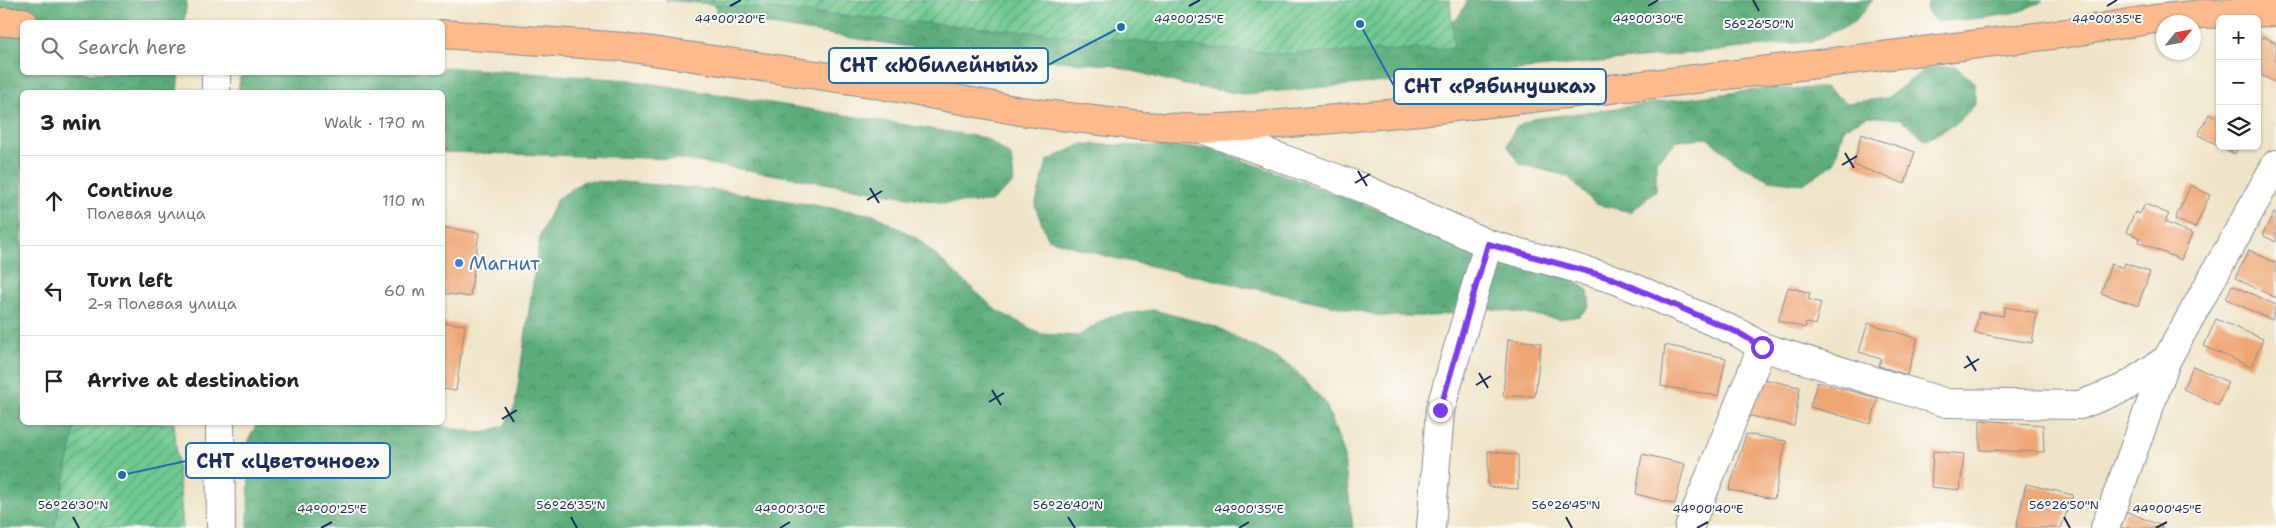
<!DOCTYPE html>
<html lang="en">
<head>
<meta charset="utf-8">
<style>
	:root { --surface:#fff; --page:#f6f6f6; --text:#222; --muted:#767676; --line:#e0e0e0 }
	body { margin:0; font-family:"Shantell Sans",sans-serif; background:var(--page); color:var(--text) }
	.controls { position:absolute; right:15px; top:15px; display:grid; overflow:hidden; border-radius:8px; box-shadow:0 1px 4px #0004 }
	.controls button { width:45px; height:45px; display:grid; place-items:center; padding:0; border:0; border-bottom:1px solid var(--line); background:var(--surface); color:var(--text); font:25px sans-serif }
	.compass { position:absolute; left:2156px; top:15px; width:45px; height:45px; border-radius:50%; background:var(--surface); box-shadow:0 1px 4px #0004; rotate:59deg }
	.stop { position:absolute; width:15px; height:15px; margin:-11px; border:4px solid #7c3aed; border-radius:50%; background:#fff }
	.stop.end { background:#7c3aed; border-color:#fff; box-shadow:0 1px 5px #0008 }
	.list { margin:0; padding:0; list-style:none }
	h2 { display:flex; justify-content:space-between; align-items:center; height:65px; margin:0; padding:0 20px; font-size:21px }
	h2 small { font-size:16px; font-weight:400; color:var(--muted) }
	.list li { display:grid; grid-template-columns:32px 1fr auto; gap:15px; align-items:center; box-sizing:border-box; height:90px; padding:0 20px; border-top:1px solid var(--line) }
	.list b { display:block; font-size:19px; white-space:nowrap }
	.list p { margin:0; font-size:16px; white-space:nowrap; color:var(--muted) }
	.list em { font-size:16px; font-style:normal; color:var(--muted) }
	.icon { flex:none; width:28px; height:28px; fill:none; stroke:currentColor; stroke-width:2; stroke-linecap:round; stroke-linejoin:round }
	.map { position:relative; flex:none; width:2276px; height:528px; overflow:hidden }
	.search { position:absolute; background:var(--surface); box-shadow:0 1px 4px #0004; left:20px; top:20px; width:425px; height:55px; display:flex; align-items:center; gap:12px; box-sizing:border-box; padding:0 18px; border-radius:8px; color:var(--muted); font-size:19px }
	.panel { position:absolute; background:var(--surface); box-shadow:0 1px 4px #0004; left:20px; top:90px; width:425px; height:335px; border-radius:8px }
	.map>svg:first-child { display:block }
</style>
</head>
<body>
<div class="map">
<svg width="2276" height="528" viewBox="0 0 2276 528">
	<defs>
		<pattern id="forest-crowns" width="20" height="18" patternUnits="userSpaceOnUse" patternTransform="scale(1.25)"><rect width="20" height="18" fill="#5bad7a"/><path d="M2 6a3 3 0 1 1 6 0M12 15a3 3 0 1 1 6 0" fill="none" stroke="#4a8d67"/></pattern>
		<pattern id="garden-furrows" width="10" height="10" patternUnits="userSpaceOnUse" patternTransform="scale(1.25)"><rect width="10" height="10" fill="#6fc990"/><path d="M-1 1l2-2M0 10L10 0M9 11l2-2" fill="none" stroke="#5aa479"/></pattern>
	</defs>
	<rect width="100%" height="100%" fill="#fdfcf7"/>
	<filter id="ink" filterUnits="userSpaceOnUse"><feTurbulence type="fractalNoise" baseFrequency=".02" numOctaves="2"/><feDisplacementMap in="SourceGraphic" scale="10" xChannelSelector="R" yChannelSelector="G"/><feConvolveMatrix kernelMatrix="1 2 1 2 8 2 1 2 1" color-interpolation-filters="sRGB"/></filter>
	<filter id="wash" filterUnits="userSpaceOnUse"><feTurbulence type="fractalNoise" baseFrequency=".0096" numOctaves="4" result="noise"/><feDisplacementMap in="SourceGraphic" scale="20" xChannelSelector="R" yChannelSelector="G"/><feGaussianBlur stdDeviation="1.12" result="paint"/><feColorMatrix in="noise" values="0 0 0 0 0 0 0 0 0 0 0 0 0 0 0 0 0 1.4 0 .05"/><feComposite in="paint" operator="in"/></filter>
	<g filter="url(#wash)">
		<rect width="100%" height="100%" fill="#efe4c7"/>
		<g fill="url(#forest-crowns)" stroke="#3b6e6c">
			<polygon points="0,0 187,0 184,22 22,22 22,72 179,73 177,92 22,92 22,422 76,423 55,528 0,528"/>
			<polygon points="713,0 1442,31 1459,16 1468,0 1873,0 1854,22 1814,41 1456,76 1244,94 1185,85 1111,65 942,52 738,20 717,13"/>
			<path d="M1929,0H2043C2023,18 1963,19 1936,22L1926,9Z"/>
			<polygon points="1955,66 1975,83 1975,105 1957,123 1926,140 1900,119 1868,116 1844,128 1834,163 1803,184 1769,180 1739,164 1707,138 1678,140 1656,161 1656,190 1631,212 1595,204 1567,176 1520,164 1507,145 1515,128 1533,119 1761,89 1826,88 1847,103 1887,98 1927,68"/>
			<polygon points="443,67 629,80 986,138 1011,156 1014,182 991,202 944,203 680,159 443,152 442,92 238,92 240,77 247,73 442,72"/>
			<polygon points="1082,144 1209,148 1477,246 1576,280 1588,291 1590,306 1579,316 1559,319 1486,308 1434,316 1382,316 1109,257 1048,239 1035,206 1047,161"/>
			<polygon points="584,181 623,182 726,191 875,215 918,239 996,310 1041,334 1078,336 1110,316 1153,310 1215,326 1290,365 1325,402 1343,450 1353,528 248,528 249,439 257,423 417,423 483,433 505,425 515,406 540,235 557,199"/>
		</g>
		<g fill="url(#garden-furrows)" stroke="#457c77">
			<polygon points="665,0 1450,0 1454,48 1281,54"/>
			<polygon points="76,423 174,423 183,528 55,528"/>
		</g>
		<g id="blocks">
			<g fill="#efa673">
				<polygon points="2263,36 2276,43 2276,83 2257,73 2257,47"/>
				<polygon points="2209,114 2220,120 2220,146 2239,146 2235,154 2198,135"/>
				<polygon points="1861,134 1915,152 1905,184 1854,165"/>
				<polygon points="2191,185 2210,195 2195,228 2175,219"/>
				<polygon points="2145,204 2169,214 2165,222 2192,234 2181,260 2139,242 2140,238 2126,232 2135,212 2140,214"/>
				<polygon points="2274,213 2276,214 2276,242 2262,235"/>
				<polygon points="442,227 479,233 470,297 442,293"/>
				<polygon points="2249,250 2276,263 2276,298 2235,278"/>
				<polygon points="2125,263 2150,272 2138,306 2101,293 2111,264 2123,268"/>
				<polygon points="2232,285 2276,305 2272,320 2226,299"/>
				<polygon points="1788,287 1810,293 1808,299 1821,303 1815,325 1806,323 1805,328 1778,321"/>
				<polygon points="2005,307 2037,313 2032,343 1975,333 1979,312 2003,316"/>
				<polygon points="2216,319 2263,339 2251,367 2204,346"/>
				<polygon points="442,322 465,325 456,391 442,389"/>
				<polygon points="1868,323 1918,339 1907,375 1879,366 1881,359 1859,352"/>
				<polygon points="1508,339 1541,343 1535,396 1503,396"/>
				<polygon points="1665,345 1726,358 1718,396 1661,386"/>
				<polygon points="2193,366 2228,382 2218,405 2183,389"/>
				<polygon points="1758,378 1800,387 1794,426 1747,415"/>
				<polygon points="1817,382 1878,398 1871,424 1810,407"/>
				<polygon points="1980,420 2043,425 2044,452 1980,450"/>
				<polygon points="1746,434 1786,441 1774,499 1729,490"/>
				<polygon points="1488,451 1518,455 1518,489 1488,487"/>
				<polygon points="1933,451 1964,454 1960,490 1931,487"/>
				<polygon points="1642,454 1685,464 1675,504 1636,494"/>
				<polygon points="2026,484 2073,495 2061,528 2016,528"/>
				<polygon points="2125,511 2162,526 2162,528 2120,528"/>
			</g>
		</g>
	</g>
	<g filter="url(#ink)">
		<use href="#blocks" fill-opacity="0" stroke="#858a92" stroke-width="1"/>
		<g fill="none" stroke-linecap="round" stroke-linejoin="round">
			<defs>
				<g id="minor">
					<polyline points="216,72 216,92"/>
					<polyline points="1202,129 1360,187 1488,244 1614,279 1739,333 1762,347 1689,528"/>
					<polyline points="1762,347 1947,403 2080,405 2124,388 2167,359"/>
					<polyline points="220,422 221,528"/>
					<polyline points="1431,528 1440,410 1488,244"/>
					<polyline points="2105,528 2167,359 2276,164"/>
				</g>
				<g id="major">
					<polyline points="0,22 23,22"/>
					<polyline points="442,34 625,47 871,83 1020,111 1142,126 1202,129 1258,126 1420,111 1679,81 2068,33 2155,19 2203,14 2276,12"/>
				</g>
			</defs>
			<use href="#minor" stroke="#858a92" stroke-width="30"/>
			<use href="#major" stroke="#858a92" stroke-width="30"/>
			<use href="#minor" stroke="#fff" stroke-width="28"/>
			<use href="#major" stroke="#fcba8d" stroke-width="28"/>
		</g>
	</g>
	<g fill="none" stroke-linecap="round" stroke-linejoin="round" filter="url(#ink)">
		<polyline stroke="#7c3aed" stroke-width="6" points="1440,410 1488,244 1614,279 1739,333 1762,347"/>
	</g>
	<path fill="none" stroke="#1b2f5e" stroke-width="2" d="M1753,0L1759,11M730,6L741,0M1189,6L1200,0M1648,6L1658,0M2107,6L2117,0M1845,153L1854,168M1842,165L1857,156M1358,171L1367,186M1355,183L1370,174M870,188L879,203M867,200L882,191M1967,356L1976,371M1964,368L1979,359M1479,373L1488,388M1476,385L1491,376M992,390L1001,405M989,402L1004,393M505,407L514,422M502,419L517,410M73,517L79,528M571,517L577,528M1068,517L1075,528M1566,517L1572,528M2064,517L2070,528M321,528L332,522M780,528L790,522M1239,528L1249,522M1697,528L1708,522M2156,528L2167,522"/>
	<circle fill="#3f7fe0" stroke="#fdfcf7" stroke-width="2" cx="459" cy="263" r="5"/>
	<g text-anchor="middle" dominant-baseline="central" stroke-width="4" stroke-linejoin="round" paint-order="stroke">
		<g font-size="19" fill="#366cbe" stroke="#fdfcf7" text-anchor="start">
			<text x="469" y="263">Магнит</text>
		</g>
	</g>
	<g font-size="12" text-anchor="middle" fill="#1b2f5e" stroke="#fdfcf7" stroke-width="4" stroke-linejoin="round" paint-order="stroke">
		<text x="1648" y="23">44°00'30"E</text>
		<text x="730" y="23">44°00'20"E</text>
		<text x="1189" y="23">44°00'25"E</text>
		<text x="2107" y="23">44°00'35"E</text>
		<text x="1759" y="28">56°26'50"N</text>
		<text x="73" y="509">56°26'30"N</text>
		<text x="571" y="509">56°26'35"N</text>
		<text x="1068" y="509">56°26'40"N</text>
		<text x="1566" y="509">56°26'45"N</text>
		<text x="2064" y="509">56°26'50"N</text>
		<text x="332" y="513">44°00'25"E</text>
		<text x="790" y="513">44°00'30"E</text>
		<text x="1249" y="513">44°00'35"E</text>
		<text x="1708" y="513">44°00'40"E</text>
		<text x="2167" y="513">44°00'45"E</text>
	</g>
	<path fill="none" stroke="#1f6fb2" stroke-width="2" d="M1121 27L1048 65M1360 24L1394 86M122 475L186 461"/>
	<g fill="#1f6fb2" stroke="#fdfcf7" stroke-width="2">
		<circle cx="1121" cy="27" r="5"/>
		<circle cx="1360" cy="24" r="5"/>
		<circle cx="122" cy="475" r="5"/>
	</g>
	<g fill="#fdfcf7" stroke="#1f6fb2" stroke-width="2">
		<rect x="829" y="48" width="219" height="35" rx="5"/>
		<rect x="1394" y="69" width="212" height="35" rx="5"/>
		<rect x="186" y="443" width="204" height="35" rx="5"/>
	</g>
	<g font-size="20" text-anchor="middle" font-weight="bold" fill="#1b2f5e">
		<text x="939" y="72">СНТ «Юбилейный»</text>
		<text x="1500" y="93">СНТ «Рябинушка»</text>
		<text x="288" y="468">СНТ «Цветочное»</text>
	</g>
</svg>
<div class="controls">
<button>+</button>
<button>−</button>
<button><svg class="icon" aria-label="layers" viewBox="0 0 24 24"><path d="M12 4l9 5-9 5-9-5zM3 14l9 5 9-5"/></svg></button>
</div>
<svg class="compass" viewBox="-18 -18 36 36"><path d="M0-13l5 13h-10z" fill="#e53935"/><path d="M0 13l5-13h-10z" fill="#767676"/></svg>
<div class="stop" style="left:1762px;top:347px"></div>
<div class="stop end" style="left:1440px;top:410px"></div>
<div class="search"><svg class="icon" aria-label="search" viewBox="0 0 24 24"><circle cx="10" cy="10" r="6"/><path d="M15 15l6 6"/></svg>Search here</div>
<section class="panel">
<h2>3 min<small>Walk · 170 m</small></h2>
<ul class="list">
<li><svg class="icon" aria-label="ahead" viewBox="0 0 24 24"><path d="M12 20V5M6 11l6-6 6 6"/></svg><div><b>Continue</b><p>Полевая улица</p></div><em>110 m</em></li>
<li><svg class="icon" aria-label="left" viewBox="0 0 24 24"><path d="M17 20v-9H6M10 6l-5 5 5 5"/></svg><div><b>Turn left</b><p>2-я Полевая улица</p></div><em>60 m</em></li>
<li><svg class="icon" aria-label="arrive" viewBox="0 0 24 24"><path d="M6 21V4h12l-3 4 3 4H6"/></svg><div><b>Arrive at destination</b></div></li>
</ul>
</section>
</div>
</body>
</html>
